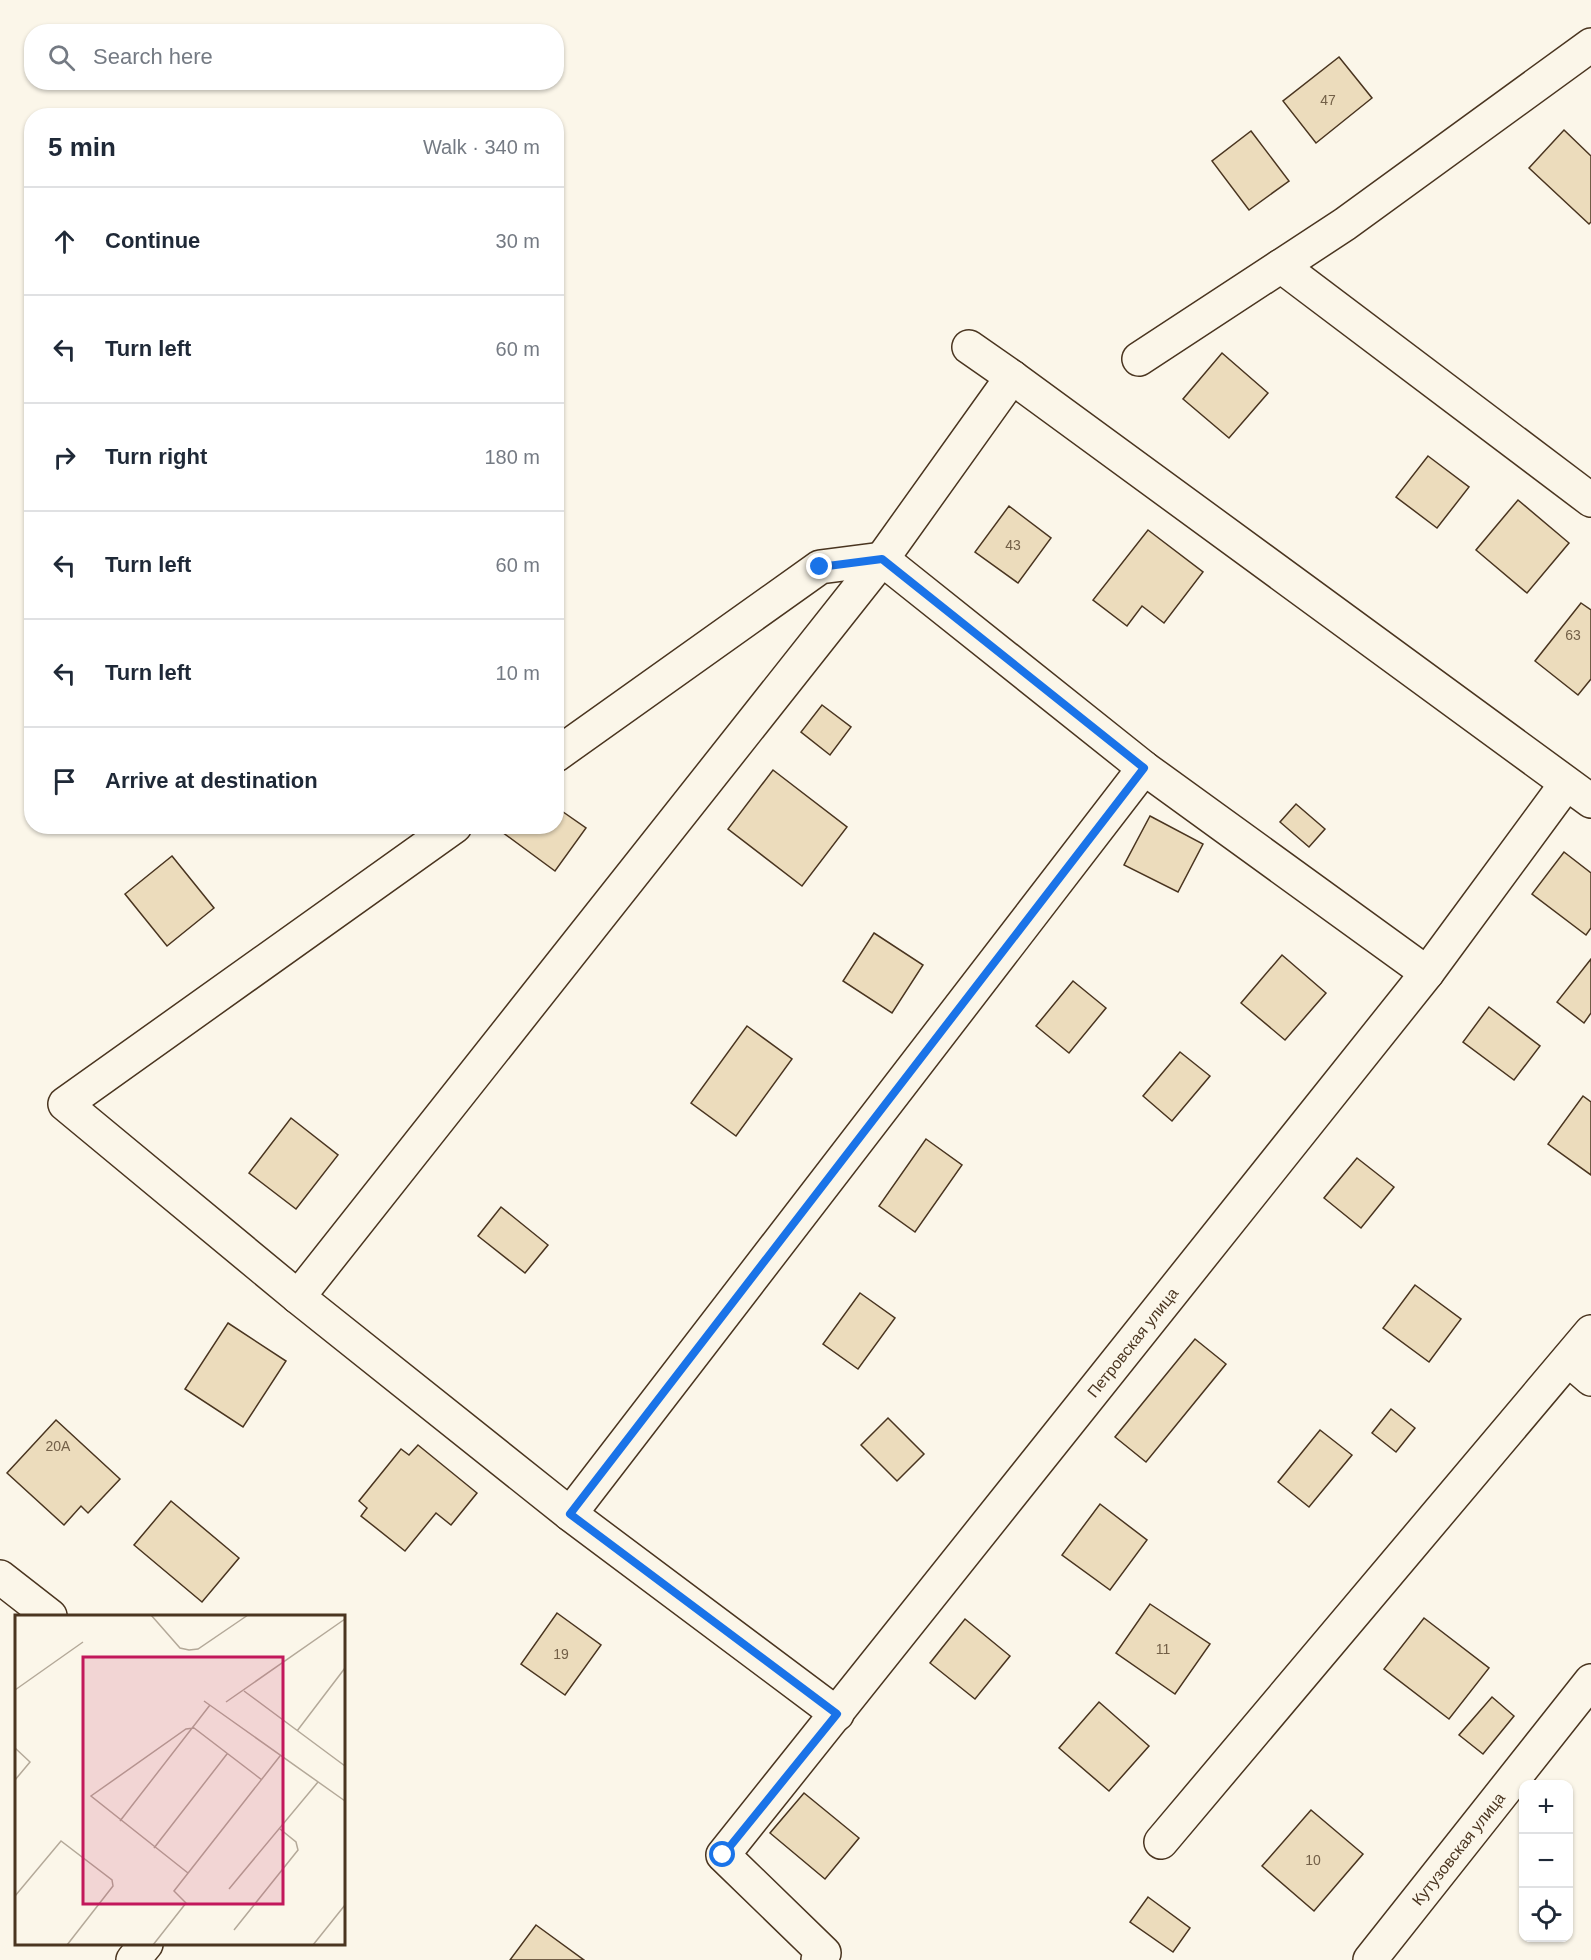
<!DOCTYPE html>
<html lang="en">
<head>
<meta charset="utf-8">
<style>
	:root { --surface:#fff; --page:#f2f2f3; --text:#1f2937; --muted:#747a83; --line:#e0e1e3 }
	body { margin:0; font-family:Helvetica,sans-serif; background:var(--page); color:var(--text) }
	.controls { position:absolute; right:18px; bottom:18px; display:grid; overflow:hidden; border-radius:12px; box-shadow:0 2px 4px #0004 }
	.controls button { width:54px; height:54px; display:grid; place-items:center; padding:0; border:0; border-bottom:2px solid var(--line); background:var(--surface); color:var(--text); font:30px sans-serif }
	.stop { position:absolute; width:18px; height:18px; margin:-14px; border:4px solid #1a73e8; border-radius:50%; background:#fff }
	.stop.end { background:#1a73e8; border-color:#fff; box-shadow:0 2px 6px #0008 }
	.list { margin:0; padding:0; list-style:none }
	h2 { display:flex; justify-content:space-between; align-items:center; height:78px; margin:0; padding:0 24px; font-size:26px }
	h2 small { font-size:20px; font-weight:400; color:var(--muted) }
	.list li { display:grid; grid-template-columns:39px 1fr auto; gap:18px; align-items:center; box-sizing:border-box; height:108px; padding:0 24px; border-top:2px solid var(--line) }
	.list b { display:block; font-size:22px; white-space:nowrap }
	.list em { font-size:20px; font-style:normal; color:var(--muted) }
	.icon { flex:none; width:33px; height:33px; fill:none; stroke:currentColor; stroke-width:2; stroke-linecap:round; stroke-linejoin:round }
	.map { position:relative; flex:none; width:1591px; height:1960px; overflow:hidden }
	.search { position:absolute; background:var(--surface); box-shadow:0 2px 4px #0004; left:24px; top:24px; width:540px; height:66px; display:flex; align-items:center; gap:15px; box-sizing:border-box; padding:0 21px; border-radius:24px; color:var(--muted); font-size:22px }
	.panel { position:absolute; background:var(--surface); box-shadow:0 2px 4px #0004; left:24px; top:108px; width:540px; height:726px; border-radius:24px }
	.map>svg:first-child { display:block }
</style>
</head>
<body>
<div class="map">
<svg width="1591" height="1960" viewBox="0 0 1591 1960">
	<rect width="100%" height="100%" fill="#fbf6e9"/>
	<g fill="#ecdcbc" stroke="#4a3520" stroke-width="1.5">
		<polygon points="1339,57 1372,98 1316,143 1283,101"/>
		<polygon points="1564,130 1591,156 1591,222 1589,224 1529,168"/>
		<polygon points="1251,131 1289,181 1249,210 1212,161"/>
		<polygon points="1222,353 1268,393 1229,438 1183,399"/>
		<polygon points="1428,456 1469,487 1437,528 1396,497"/>
		<polygon points="1518,500 1569,543 1527,593 1476,550"/>
		<polygon points="1009,506 1051,538 1018,583 975,552"/>
		<polygon points="1148,530 1203,572 1164,623 1142,606 1127,626 1093,600"/>
		<polygon points="1581,603 1591,610 1591,679 1578,695 1535,661"/>
		<polygon points="822,705 851,727 830,755 801,732"/>
		<polygon points="773,770 847,827 802,886 728,829"/>
		<polygon points="1296,804 1325,829 1309,847 1280,822"/>
		<polygon points="556,807 586,828 555,871 502,832 506,826 556,826"/>
		<polygon points="1150,816 1203,844 1178,892 1124,865"/>
		<polygon points="1564,852 1591,873 1591,928 1586,935 1532,894"/>
		<polygon points="172,856 214,908 167,946 125,894"/>
		<polygon points="874,933 923,965 892,1013 843,981"/>
		<polygon points="1282,955 1326,993 1285,1040 1241,1003"/>
		<polygon points="1591,959 1591,1013 1584,1023 1557,1002"/>
		<polygon points="1073,981 1106,1008 1069,1053 1036,1026"/>
		<polygon points="1489,1007 1540,1046 1514,1080 1463,1042"/>
		<polygon points="747,1026 792,1059 736,1136 691,1103"/>
		<polygon points="1180,1052 1210,1076 1172,1121 1143,1096"/>
		<polygon points="1583,1096 1591,1102 1591,1175 1548,1144"/>
		<polygon points="291,1118 338,1155 296,1209 249,1173"/>
		<polygon points="926,1139 962,1165 915,1232 879,1206"/>
		<polygon points="1357,1158 1394,1187 1361,1228 1324,1198"/>
		<polygon points="501,1207 548,1245 525,1273 478,1236"/>
		<polygon points="1415,1285 1461,1319 1429,1362 1383,1328"/>
		<polygon points="860,1293 895,1318 858,1369 823,1344"/>
		<polygon points="228,1323 286,1361 243,1427 185,1389"/>
		<polygon points="1195,1339 1226,1364 1146,1462 1115,1437"/>
		<polygon points="1391,1409 1415,1428 1396,1452 1372,1433"/>
		<polygon points="888,1418 924,1454 897,1481 861,1445"/>
		<polygon points="56,1420 120,1479 88,1513 81,1506 64,1525 7,1473"/>
		<polygon points="1320,1430 1352,1455 1309,1507 1278,1482"/>
		<polygon points="418,1445 477,1493 451,1525 436,1513 405,1551 361,1516 367,1508 359,1501 401,1449 409,1455"/>
		<polygon points="171,1501 239,1558 202,1602 134,1545"/>
		<polygon points="1100,1504 1147,1540 1110,1590 1062,1555"/>
		<polygon points="1150,1604 1210,1644 1175,1694 1116,1653"/>
		<polygon points="557,1613 601,1645 565,1695 521,1664"/>
		<polygon points="1424,1618 1489,1668 1449,1719 1384,1669"/>
		<polygon points="965,1619 1010,1656 975,1699 930,1663"/>
		<polygon points="1492,1697 1514,1716 1483,1754 1459,1735"/>
		<polygon points="1099,1702 1149,1746 1109,1791 1059,1748"/>
		<polygon points="804,1793 859,1838 825,1879 770,1833"/>
		<polygon points="1311,1810 1363,1854 1314,1911 1262,1866"/>
		<polygon points="1148,1897 1190,1928 1173,1952 1130,1922"/>
		<polygon points="536,1925 584,1960 510,1960"/>
	</g>
	<g fill="none" stroke-linecap="round" stroke-linejoin="round">
		<defs>
			<g id="minor">
				<polyline points="1281,266 1591,500"/>
				<polyline points="969,347 1012,377 1591,801"/>
				<polyline points="1139,359 1345,224 1591,45"/>
				<polyline points="556,755 820,567 882,559 1144,768 1427,973"/>
				<polyline points="455,826 65,1104 298,1297 570,1514 837,1714"/>
				<polyline points="298,1297 882,559 1012,377"/>
				<polyline points="1569,1360 1591,1379"/>
				<polyline points="570,1514 1144,768"/>
				<polyline points="0,1577 50,1616"/>
				<polyline points="1161,1842 1591,1332"/>
				<polyline points="133,1960 146,1944"/>
				<path id="s1" d="M818,1960L824,1953L723,1855L1427,973L1566,784"/>
				<path id="s2" d="M1370,1960L1591,1681"/>
			</g>
		</defs>
		<use href="#minor" stroke="#4a3520" stroke-width="36"/>
		<use href="#minor" stroke="#fbf6e9" stroke-width="33"/>
	</g>
	<g fill="none" stroke-linecap="round" stroke-linejoin="round">
		<polyline stroke="#1a73e8" stroke-width="8" points="723,1855 837,1714 570,1514 1144,768 882,559 820,567"/>
	</g>
	<g text-anchor="middle" dominant-baseline="central" stroke-width="4.5" stroke-linejoin="round" paint-order="stroke">
		<g font-size="14" fill="#725f47">
			<text x="1328" y="100">47</text>
			<text x="1013" y="545">43</text>
			<text x="1573" y="635">63</text>
			<text x="58" y="1446">20А</text>
			<text x="1163" y="1649">11</text>
			<text x="561" y="1654">19</text>
			<text x="1313" y="1860">10</text>
		</g>
		<g font-size="16" fill="#4a3520" stroke="#fbf6e9">
			<text stroke="none"><textPath href="#s1" startOffset="806">Петровская улица</textPath></text>
			<text stroke="none"><textPath href="#s2" startOffset="142">Кутузовская улица</textPath></text>
		</g>
	</g>
	<g transform="translate(15 1615)">
		<rect width="330" height="330" fill="#fbf6e9"/>
		<path fill="none" stroke="#b4a999" stroke-width="1.5" d="M136,0L165,33L174,35L183,34L233,0M0,75L68,27M229,76L330,151M189,86L330,186M211,87L330,4M282,116L330,53M0,133L15,147L0,165M105,206L195,90M139,233L212,139M173,258L76,181L171,114L179,113L247,165M214,274L303,167M0,281L46,226L97,265L98,271L52,330M219,315L283,235L281,227L265,214M138,330L171,288L159,276L265,141M298,330L330,290"/>
		<path fill="#c2185b" fill-opacity="0.15" stroke="#c2185b" stroke-width="3" d="M68,42H268V289H68Z"/>
		<rect width="330" height="330" fill="none" stroke="#4a3520" stroke-width="3"/>
	</g>
</svg>
<div class="controls">
<button>+</button>
<button>−</button>
<button><svg class="icon" aria-label="locate" viewBox="0 0 24 24"><circle cx="12" cy="12" r="6"/><path d="M12 2v4M12 18v4M2 12h4M18 12h4"/></svg></button>
</div>
<div class="stop" style="left:723px;top:1855px"></div>
<div class="stop end" style="left:820px;top:567px"></div>
<div class="search"><svg class="icon" aria-label="search" viewBox="0 0 24 24"><circle cx="10" cy="10" r="6"/><path d="M15 15l6 6"/></svg>Search here</div>
<section class="panel">
<h2>5 min<small>Walk · 340 m</small></h2>
<ul class="list">
<li><svg class="icon" aria-label="ahead" viewBox="0 0 24 24"><path d="M12 20V5M6 11l6-6 6 6"/></svg><div><b>Continue</b></div><em>30 m</em></li>
<li><svg class="icon" aria-label="left" viewBox="0 0 24 24"><path d="M17 20v-9H6M10 6l-5 5 5 5"/></svg><div><b>Turn left</b></div><em>60 m</em></li>
<li><svg class="icon" aria-label="right" viewBox="0 0 24 24"><path d="M7 20v-9h11M14 6l5 5-5 5"/></svg><div><b>Turn right</b></div><em>180 m</em></li>
<li><svg class="icon" aria-label="left" viewBox="0 0 24 24"><path d="M17 20v-9H6M10 6l-5 5 5 5"/></svg><div><b>Turn left</b></div><em>60 m</em></li>
<li><svg class="icon" aria-label="left" viewBox="0 0 24 24"><path d="M17 20v-9H6M10 6l-5 5 5 5"/></svg><div><b>Turn left</b></div><em>10 m</em></li>
<li><svg class="icon" aria-label="arrive" viewBox="0 0 24 24"><path d="M6 21V4h12l-3 4 3 4H6"/></svg><div><b>Arrive at destination</b></div></li>
</ul>
</section>
</div>
</body>
</html>
